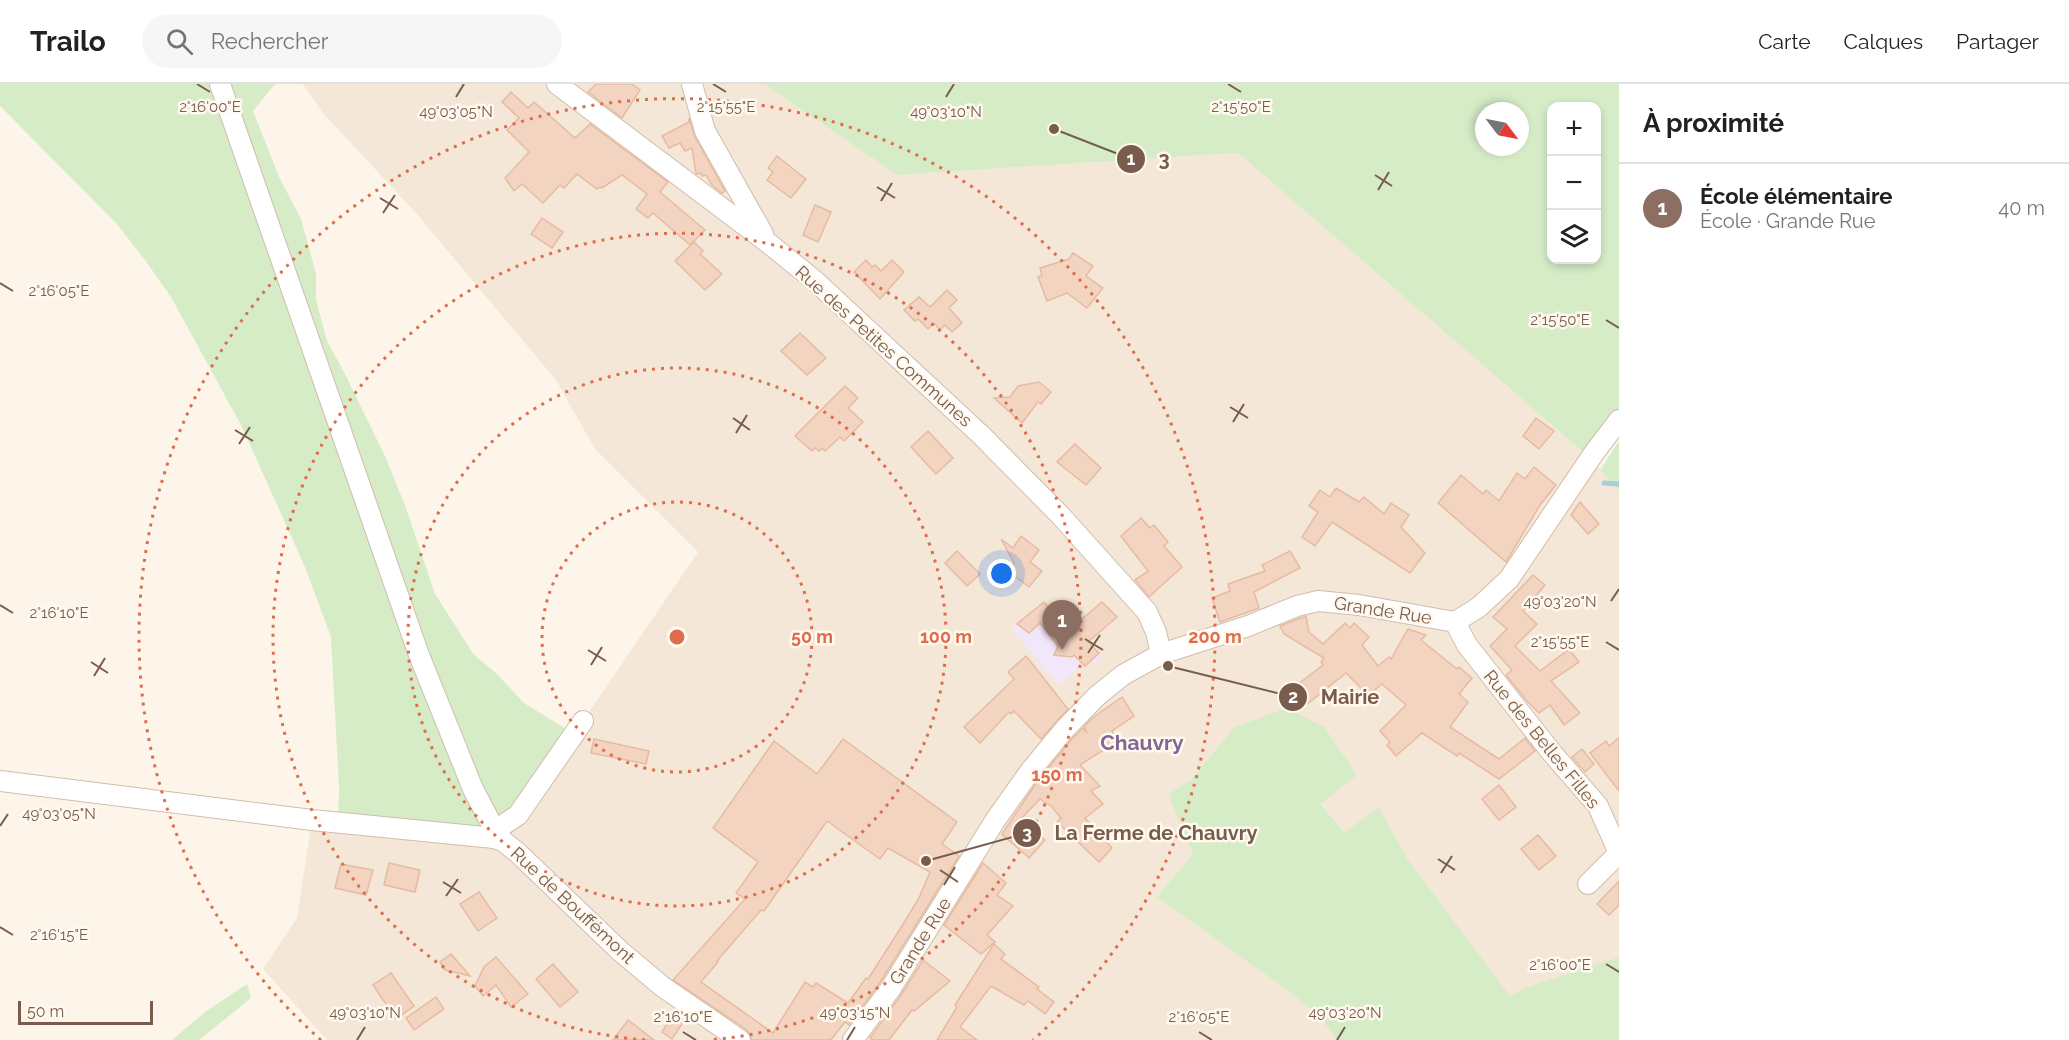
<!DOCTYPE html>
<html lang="fr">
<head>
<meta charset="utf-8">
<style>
	:root { --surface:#fff; --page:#f6f6f6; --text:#202124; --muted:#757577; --line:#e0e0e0; --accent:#e86f4d }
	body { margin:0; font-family:Raleway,sans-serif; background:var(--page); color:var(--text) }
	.controls { position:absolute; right:18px; top:18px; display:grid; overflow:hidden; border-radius:12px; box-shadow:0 3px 9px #0003 }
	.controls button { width:54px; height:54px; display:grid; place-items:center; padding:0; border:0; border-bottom:2px solid var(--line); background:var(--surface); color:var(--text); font:30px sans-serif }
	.compass { position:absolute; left:1475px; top:18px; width:54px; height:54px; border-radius:50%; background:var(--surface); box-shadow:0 3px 9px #0003; rotate:122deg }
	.scale { position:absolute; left:18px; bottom:15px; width:135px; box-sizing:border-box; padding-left:6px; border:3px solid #795c4c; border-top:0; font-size:16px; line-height:21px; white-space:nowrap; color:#795c4c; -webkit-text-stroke:4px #fff9f0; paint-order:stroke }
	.you { position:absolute; left:1002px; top:490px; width:21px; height:21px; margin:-15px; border:4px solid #fff; border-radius:50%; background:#1a73e8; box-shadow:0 0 0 9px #1a73e833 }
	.badge { display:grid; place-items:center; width:39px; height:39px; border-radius:50%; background:var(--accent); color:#fff; font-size:20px; font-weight:700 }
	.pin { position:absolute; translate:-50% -50px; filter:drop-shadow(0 2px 3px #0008) }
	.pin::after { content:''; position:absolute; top:32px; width:21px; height:18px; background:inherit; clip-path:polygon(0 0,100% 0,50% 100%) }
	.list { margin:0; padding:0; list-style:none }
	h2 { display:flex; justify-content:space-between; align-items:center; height:78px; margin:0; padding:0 24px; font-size:26px }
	h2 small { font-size:20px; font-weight:400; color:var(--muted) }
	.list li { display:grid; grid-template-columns:39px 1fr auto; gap:18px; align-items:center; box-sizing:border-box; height:90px; padding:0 24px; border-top:2px solid var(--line) }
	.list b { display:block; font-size:22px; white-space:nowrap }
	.list p { margin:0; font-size:20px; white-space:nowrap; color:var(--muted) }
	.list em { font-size:20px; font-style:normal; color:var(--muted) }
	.icon { flex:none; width:33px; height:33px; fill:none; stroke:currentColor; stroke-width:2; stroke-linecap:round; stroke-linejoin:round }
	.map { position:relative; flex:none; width:1619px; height:956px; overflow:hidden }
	header { display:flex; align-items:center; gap:36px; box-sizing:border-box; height:84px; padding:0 30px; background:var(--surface); border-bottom:2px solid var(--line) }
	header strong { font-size:28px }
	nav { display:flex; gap:33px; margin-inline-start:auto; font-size:21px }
	.search { width:420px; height:54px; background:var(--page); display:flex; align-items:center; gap:15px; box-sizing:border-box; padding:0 21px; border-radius:33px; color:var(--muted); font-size:22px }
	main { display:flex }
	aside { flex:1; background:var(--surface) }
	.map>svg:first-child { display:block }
</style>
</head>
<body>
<header>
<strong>Trailo</strong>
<div class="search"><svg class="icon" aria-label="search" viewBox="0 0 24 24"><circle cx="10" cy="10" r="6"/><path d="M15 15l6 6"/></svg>Rechercher</div>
<nav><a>Carte</a><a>Calques</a><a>Partager</a></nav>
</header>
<main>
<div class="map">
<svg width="1619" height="956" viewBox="0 0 1619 956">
	<rect width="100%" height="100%" fill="#fdf5e9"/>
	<polygon fill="#f5e7d7" points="303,0 764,0 897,91 1238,69 1590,374 1619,407 1619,873 1527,903 1510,912 1407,774 1379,723 1344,748 1321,719 1357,691 1234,643 1192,695 1168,710 1194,770 1157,813 1288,907 1319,932 1337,956 327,956 263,885 297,834 312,736 498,752 574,650 698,468 595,365 556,296 415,128 322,28"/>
	<polygon fill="#f2e6fa" points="1044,518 1069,546 1088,557 1102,574 1095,579 1092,576 1085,583 1082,581 1059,601 1011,545"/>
	<g fill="#d6ecc7" fill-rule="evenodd">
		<polygon points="0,0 275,0 253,27 279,93 301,135 316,190 316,216 327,257 344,288 384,370 405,421 435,510 474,571 497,590 524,619 574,650 498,752 338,738 339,704 331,553 305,483 241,341 171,213 145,176 116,139 0,22"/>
		<path d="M764,0H1619V336L1590,374L1238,69L897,91ZM1552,22H1596V176H1552ZM1484,27H1520V63H1484Z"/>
		<polygon points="1619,357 1619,407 1600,386"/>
		<polygon points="1287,624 1324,643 1357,691 1321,720 1344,748 1379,723 1407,774 1510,912 1527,903 1619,873 1619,956 1337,956 1319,932 1288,907 1157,813 1193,770 1168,710 1192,695 1234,643"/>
		<polygon points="247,900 251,914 199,956 172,956 205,928"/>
	</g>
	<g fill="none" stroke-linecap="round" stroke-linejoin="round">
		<polyline stroke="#a3d1da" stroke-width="5" points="1604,399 1619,400"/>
	</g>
	<g fill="#f3d4c0" stroke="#e6bba0" stroke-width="1.5" fill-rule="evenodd">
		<polygon points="596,0 632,0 640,6 622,34 588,8"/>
		<polygon points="511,8 528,24 534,18 575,54 590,40 668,98 660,108 705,146 690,161 653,129 648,134 636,125 647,110 622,91 602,104 600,103 597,105 577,90 564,104 560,101 543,119 522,100 514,107 505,94 529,68 507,46 519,34 502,18"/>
		<polygon points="689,34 695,53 725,107 722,109 712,101 706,91 702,92 701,89 696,90 692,64 685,67 680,59 669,64 662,52 689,38"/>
		<polygon points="777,72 806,95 791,114 767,96 773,88 768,84"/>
		<polygon points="815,121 831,128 818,158 803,151"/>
		<polygon points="542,134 563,148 552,164 531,150"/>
		<polygon points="694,158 703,167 700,170 722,190 705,206 675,177"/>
		<polygon points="1073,169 1093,182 1086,192 1103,204 1087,224 1067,209 1047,217 1038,193 1042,192 1040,184 1069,175"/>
		<polygon points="866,176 872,183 875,181 881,187 892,176 904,188 880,215 854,188"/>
		<polygon points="947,206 957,216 949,224 962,239 952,248 945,241 940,246 934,239 928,245 918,235 915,237 904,226 919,213 930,223"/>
		<polygon points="800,249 826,274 807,291 781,267"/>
		<polygon points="1039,298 1051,308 1041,320 1038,318 1022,339 994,314 1010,313 1018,302"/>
		<polygon points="845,302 858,314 848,324 863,338 844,357 840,353 825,367 822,364 819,367 815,364 812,367 795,352"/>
		<polygon points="1536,334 1554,347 1539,365 1523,352"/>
		<polygon points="928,347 953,374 936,390 911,363"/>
		<polygon points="1075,360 1101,384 1086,401 1057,378"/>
		<polygon points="1534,383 1556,401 1540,421 1506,478 1438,419 1461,391 1483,410 1486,406 1499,417 1517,389 1525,395"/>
		<polygon points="1336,404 1359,418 1364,413 1384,430 1391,419 1409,431 1401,443 1425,469 1410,489 1332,438 1315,462 1302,453 1318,428 1309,422 1320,406 1330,413"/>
		<polygon points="1580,418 1599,440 1588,450 1571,431"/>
		<polygon points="1141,434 1150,444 1154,441 1168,458 1164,462 1182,483 1149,513 1135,496 1148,487 1121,452"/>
		<polygon points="1021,452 1039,466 1030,478 1042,487 1029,503 1008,487 1014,479 1001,455 1013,464"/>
		<polygon points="957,467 980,490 967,502 945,479"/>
		<polygon points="1290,467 1300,484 1254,508 1259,524 1220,538 1212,514 1230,507 1228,500 1265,487 1262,481"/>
		<polygon points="1533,491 1545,501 1523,527 1537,540 1515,562 1540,587 1569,565 1579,578 1551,597 1580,629 1564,641 1550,621 1539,629 1526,616 1506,591 1512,586 1490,562 1507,545 1493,533"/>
		<polygon points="1044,518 1069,546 1102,518 1117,533 1088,558 1099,569 1085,582 1074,571 1072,573 1054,571 1058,562 1040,539 1029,549 1017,540"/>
		<polygon points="1306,532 1309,548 1323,560 1345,539 1350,544 1354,539 1369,553 1362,561 1378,582 1389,573 1391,575 1408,545 1426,551 1421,556 1457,585 1459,583 1472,594 1459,610 1468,618 1450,643 1499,675 1525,654 1535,667 1499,695 1459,669 1457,672 1422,649 1396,672 1387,661 1390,658 1380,647 1406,621 1382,600 1371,609 1364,602 1361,604 1346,589 1307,620 1297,601 1323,581 1321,578 1324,574 1284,550 1280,542"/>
		<polygon points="1026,572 1068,625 1041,655 1014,627 1011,630 1009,628 980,659 964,643 1014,595 1008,588"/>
		<polygon points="1122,613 1134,632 1112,647 1115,652 1110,655 1113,660 1080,681 1100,702 1091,707 1103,720 1085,734 1112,764 1099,778 1057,738 1061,734 1052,723 1040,715 1021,735 1045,756 1029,774 1002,750 1039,695 1073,654 1083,644 1087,649 1084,642 1095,632"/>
		<polygon points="1619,654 1619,707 1590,669 1606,657 1609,662"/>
		<polygon points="594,655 649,667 646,680 591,669"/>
		<path d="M843,655L957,738L942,760L959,772L881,897L849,941L845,938L831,956H752L747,946L673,896L745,815L736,809L758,778L713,744L774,657L817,690ZM827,737L880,775L888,764L930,788L919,814L902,842L868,895L866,894L848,919L816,899L813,903L805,898L773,949L701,898L718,878L717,877L761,826L764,827Z"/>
		<polygon points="1582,665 1594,680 1585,688 1572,673"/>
		<polygon points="1499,701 1516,723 1499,736 1482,715"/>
		<polygon points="1538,751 1556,772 1539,786 1521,765"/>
		<polygon points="389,779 420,786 415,808 384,801"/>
		<polygon points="983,779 1006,799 997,811 1013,822 987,851 995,858 981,870 944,841"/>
		<polygon points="341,780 373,786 366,811 335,804"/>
		<polygon points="1619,797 1619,821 1609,831 1597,820"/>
		<polygon points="479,808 497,834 478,847 460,820"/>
		<polygon points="994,860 1005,870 1001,875 1039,903 1037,905 1054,918 1045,930 1028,917 1024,921 991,902 960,943 977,956 937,956 957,923 955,921"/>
		<polygon points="451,870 470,892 445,886 440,878"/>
		<polygon points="496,873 528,910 511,923 496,901 483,912 475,902 484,883"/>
		<polygon points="923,876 950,897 914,927 912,926 889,956 873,956 870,954 901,911"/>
		<polygon points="553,880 578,908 560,923 536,895"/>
		<polygon points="391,889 414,922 396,935 373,901"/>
		<polygon points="436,913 444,925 414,946 406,934"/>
		<polygon points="676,926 686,934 672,955 662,948"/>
		<polygon points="628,936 654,956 613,956"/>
	</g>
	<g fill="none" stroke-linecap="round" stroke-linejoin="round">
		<defs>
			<g id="minor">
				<polyline points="220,0 419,571 473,705 492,741 494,754"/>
				<polyline points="557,0 767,158 814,196 981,351 1061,432 1147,528 1156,548 1161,570"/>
				<polyline points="692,0 705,47 763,150"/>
				<polyline points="1455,538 1467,561 1552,669 1598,722 1619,769 1588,800"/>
				<polyline points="0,697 312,736 494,754 503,757 518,769 620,867 663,903 740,956"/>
				<polyline points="494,754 503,741 518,731 583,637"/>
				<polyline points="853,956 891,904 996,735 1031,686 1064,646 1097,612 1123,591 1161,570 1248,542 1297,522 1318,517 1359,521 1455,538 1479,523 1509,495 1594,369 1619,336"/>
			</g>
		</defs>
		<use href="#minor" stroke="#d0bdae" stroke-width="22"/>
		<use href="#minor" stroke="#fff" stroke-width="20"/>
	</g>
	<path fill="none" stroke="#795c4c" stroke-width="2" d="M197,0L210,8M713,0L726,8M1228,0L1241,8M456,13L464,0M946,13L954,0M1375,91L1392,102M877,103L895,114M1378,106L1389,88M380,114L398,125M881,117L892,99M383,129L395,111M0,199L13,207M1606,236L1619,244M1230,323L1248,334M733,334L750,346M1233,338L1244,320M235,346L253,357M736,349L747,331M239,360L250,343M1611,517L1619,505M0,521L13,529M1085,555L1103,566M1606,558L1619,566M588,566L606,577M1088,569L1100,551M91,578L108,589M591,581L602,563M94,592L105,574M0,742L8,730M1438,775L1455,786M940,786L958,798M1441,789L1452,772M443,798L461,809M944,801L955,783M446,812L458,795M0,843L13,851M1606,880L1619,888M683,948L696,956M1199,948L1212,956M357,956L365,943M847,956L855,943M1337,956L1345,943"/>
	<g fill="none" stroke="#dd6d4d" stroke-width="3" stroke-dasharray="3 6">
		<circle cx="677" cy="553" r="135"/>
		<circle cx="677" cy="553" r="269"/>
		<path d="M645 956A404 404 0 1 1 709 956"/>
		<path d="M321 956A538 538 0 1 1 1033 956"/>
	</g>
	<g text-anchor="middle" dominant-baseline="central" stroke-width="5" stroke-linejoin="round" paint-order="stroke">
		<g font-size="18" fill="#795c4c" stroke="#fff9f0">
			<text transform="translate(884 262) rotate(42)">Rue des Petites Communes</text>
			<text transform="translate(1383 526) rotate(9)">Grande Rue</text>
			<text transform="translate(1542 655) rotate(51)">Rue des Belles Filles</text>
			<text transform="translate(573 821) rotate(43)">Rue de Bouffémont</text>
			<text transform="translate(920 857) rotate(-58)">Grande Rue</text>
		</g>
		<g font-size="21" font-weight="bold" fill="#846494" stroke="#fff9f0">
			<text x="1142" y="658">Chauvry</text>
		</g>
	</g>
	<g font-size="15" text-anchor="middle" fill="#795c4c" stroke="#fff9f0" stroke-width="5" stroke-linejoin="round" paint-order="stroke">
		<text x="1241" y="28">2°15'50"E</text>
		<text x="210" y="28">2°16'00"E</text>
		<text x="726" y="28">2°15'55"E</text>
		<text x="456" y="33">49°03'05"N</text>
		<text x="946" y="33">49°03'10"N</text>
		<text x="59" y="212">2°16'05"E</text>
		<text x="1560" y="241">2°15'50"E</text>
		<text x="1560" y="523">49°03'20"N</text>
		<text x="59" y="534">2°16'10"E</text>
		<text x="1560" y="563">2°15'55"E</text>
		<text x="59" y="735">49°03'05"N</text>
		<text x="59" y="856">2°16'15"E</text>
		<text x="1560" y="886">2°16'00"E</text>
		<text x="365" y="934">49°03'10"N</text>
		<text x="855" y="934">49°03'15"N</text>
		<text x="1345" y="934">49°03'20"N</text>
		<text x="683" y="938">2°16'10"E</text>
		<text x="1199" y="938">2°16'05"E</text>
	</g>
	<circle cx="677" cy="553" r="9" fill="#dd6d4d" stroke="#fff9f0" stroke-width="3"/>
	<g font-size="18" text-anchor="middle" font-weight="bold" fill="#dd6d4d" stroke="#fff9f0" stroke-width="5" stroke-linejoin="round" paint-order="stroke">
		<text x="812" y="559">50 m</text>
		<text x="946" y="559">100 m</text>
		<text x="1215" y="559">200 m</text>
		<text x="1057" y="697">150 m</text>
	</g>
	<path fill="none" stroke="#795c4c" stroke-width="2" d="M1054 45L1131 75M1168 582L1293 613M926 777L1027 749"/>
	<g fill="#795c4c" stroke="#fff9f0" stroke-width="2">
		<circle cx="1054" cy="45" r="6"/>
		<circle cx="1168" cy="582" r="6"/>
		<circle cx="926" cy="777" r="6"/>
		<circle cx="1131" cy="75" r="15"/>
		<circle cx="1293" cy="613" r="15"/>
		<circle cx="1027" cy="749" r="15"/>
	</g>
	<g font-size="18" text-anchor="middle" font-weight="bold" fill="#fff">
		<text x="1131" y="81">1</text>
		<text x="1293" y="619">2</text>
		<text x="1027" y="755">3</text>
	</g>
	<g font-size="20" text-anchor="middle" font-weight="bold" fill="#795c4c" stroke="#fff9f0" stroke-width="5" stroke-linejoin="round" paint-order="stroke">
		<text x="1164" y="82">3</text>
		<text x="1350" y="620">Mairie</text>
		<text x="1156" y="756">La Ferme de Chauvry</text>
	</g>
</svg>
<div class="controls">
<button>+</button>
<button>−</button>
<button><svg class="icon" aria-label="layers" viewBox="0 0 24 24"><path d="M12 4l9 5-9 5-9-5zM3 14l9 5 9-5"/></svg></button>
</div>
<svg class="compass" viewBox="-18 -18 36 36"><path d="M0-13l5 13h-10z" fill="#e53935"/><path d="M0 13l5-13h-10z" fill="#757577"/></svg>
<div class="scale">50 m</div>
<div class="you"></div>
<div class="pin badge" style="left:1062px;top:566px;background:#8d6e63">1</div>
</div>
<aside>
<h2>À proximité<small></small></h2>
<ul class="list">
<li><span class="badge" style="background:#8d6e63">1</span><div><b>École élémentaire</b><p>École · Grande Rue</p></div><em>40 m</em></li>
</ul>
</aside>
</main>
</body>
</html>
